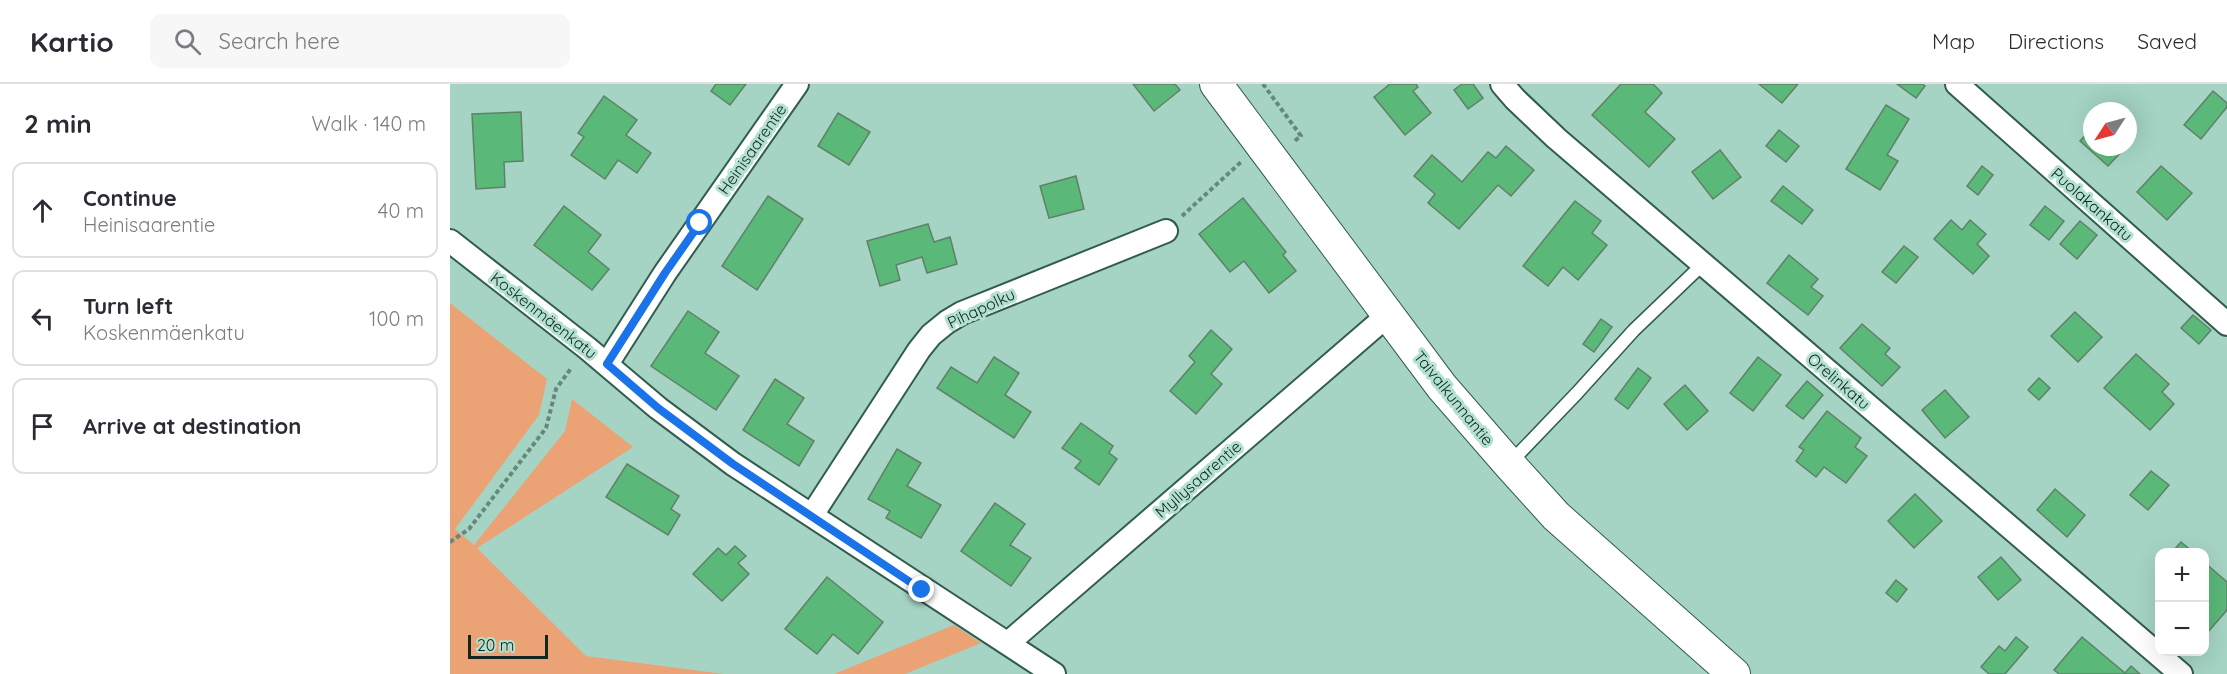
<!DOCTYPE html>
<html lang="en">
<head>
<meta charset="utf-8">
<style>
	:root { --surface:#fff; --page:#f7f7f7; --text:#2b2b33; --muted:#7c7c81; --line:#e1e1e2 }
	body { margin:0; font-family:Quicksand,sans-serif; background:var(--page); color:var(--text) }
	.controls { position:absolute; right:18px; bottom:18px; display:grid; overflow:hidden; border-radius:12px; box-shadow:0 6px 24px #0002 }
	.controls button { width:54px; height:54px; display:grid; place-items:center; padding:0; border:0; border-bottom:2px solid var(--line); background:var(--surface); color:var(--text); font:30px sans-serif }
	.compass { position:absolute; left:1633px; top:18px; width:54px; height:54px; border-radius:50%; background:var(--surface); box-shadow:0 6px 24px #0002; rotate:234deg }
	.scale { position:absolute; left:18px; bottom:15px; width:80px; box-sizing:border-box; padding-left:6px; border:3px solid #132520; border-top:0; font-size:16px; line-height:21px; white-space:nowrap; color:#132520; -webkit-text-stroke:4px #b2e1d1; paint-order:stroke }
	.stop { position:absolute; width:18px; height:18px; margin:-14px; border:4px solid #1a73e8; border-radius:50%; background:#fff }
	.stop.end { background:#1a73e8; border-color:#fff; box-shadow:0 2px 6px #0008 }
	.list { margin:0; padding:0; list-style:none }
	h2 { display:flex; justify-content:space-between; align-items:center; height:78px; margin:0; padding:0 24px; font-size:26px }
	h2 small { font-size:20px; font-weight:400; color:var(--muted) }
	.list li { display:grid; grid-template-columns:39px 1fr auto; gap:18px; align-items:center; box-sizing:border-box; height:96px; margin:0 12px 12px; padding:0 12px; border:2px solid var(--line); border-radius:12px }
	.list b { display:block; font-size:22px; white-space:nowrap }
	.list p { margin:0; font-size:20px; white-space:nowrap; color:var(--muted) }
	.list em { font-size:20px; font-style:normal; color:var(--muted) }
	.icon { flex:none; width:33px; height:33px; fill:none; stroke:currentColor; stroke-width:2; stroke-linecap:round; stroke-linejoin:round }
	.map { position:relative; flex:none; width:1777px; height:590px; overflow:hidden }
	header { display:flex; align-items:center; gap:36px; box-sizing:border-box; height:84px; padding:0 30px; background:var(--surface); border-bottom:2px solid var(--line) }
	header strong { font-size:28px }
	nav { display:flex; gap:33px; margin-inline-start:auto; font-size:21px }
	.search { width:420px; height:54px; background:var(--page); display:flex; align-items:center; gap:15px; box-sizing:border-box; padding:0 21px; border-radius:12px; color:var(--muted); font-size:22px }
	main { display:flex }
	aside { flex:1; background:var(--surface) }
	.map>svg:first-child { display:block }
</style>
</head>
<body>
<header>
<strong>Kartio</strong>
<div class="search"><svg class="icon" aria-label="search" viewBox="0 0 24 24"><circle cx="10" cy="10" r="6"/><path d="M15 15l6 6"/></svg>Search here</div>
<nav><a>Map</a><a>Directions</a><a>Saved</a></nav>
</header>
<main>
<aside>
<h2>2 min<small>Walk · 140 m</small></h2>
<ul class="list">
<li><svg class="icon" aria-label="ahead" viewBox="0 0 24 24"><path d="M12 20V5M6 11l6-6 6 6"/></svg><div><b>Continue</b><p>Heinisaarentie</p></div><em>40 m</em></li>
<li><svg class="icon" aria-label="left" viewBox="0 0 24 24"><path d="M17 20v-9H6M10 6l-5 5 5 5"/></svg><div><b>Turn left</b><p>Koskenmäenkatu</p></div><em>100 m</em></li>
<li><svg class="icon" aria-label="arrive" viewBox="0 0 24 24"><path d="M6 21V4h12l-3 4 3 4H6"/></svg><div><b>Arrive at destination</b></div></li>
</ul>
</aside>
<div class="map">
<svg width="1777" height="590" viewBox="0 0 1777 590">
	<rect width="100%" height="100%" fill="#a5d4c4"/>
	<g fill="#eba275">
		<polygon points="0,219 97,295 89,331 5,445 24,461 115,347 122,315 183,363 27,464 136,572 274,590 0,590"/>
		<polygon points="504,541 531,559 455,590 384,590"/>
	</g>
	<g fill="#5ab879" stroke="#608168" stroke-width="1.5">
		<polygon points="266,0 296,0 280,21 261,7"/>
		<polygon points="683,0 725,0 730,6 704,27"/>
		<polygon points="940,0 966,0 968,3 963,7 981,29 955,51 924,13"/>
		<polygon points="1012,0 1023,0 1033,14 1018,25 1004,6"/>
		<polygon points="1171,0 1203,0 1212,9 1195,28 1225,55 1199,83 1142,31"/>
		<polygon points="1309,0 1348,0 1332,19"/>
		<polygon points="1447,0 1472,0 1475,2 1466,14"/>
		<polygon points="1763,7 1777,19 1777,23 1751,55 1734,41"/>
		<polygon points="154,12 187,36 176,51 201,69 187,89 168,76 155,95 121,71 134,53 128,49"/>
		<polygon points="1436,21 1459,35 1437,71 1448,77 1430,106 1396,85"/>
		<polygon points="71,28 73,77 54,78 55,103 26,105 22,30"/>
		<polygon points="388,29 420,48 399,81 368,62"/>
		<polygon points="1642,44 1642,63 1676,63 1658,82 1630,57"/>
		<polygon points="1329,46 1349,62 1336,78 1316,62"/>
		<polygon points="1056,62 1084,86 1061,112 1048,101 1009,145 978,119 985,110 964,92 982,71 1012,98 1038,68 1046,74"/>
		<polygon points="1270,66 1291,93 1263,115 1242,88"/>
		<polygon points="1532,82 1543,91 1528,111 1517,102"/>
		<polygon points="1711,82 1742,109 1717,136 1687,108"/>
		<polygon points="626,92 634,125 599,134 590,102"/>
		<polygon points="1333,102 1363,126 1352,140 1321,117"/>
		<polygon points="318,112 353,135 307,206 272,182"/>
		<polygon points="793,114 836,168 833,171 846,187 819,209 794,177 780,188 749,150"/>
		<polygon points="1125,117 1151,137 1142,149 1157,161 1128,196 1113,183 1098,202 1073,182"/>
		<polygon points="114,122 151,151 138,168 159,185 142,206 84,161"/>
		<polygon points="1595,122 1614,137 1599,156 1580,141"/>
		<polygon points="1501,136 1512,146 1520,136 1536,150 1527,160 1539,172 1523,190 1484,155"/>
		<polygon points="1630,137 1647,151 1627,175 1610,160"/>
		<polygon points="478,140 484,158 500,153 507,180 477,189 472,173 446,181 450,196 430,202 417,157"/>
		<polygon points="1454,162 1468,173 1446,199 1432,188"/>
		<polygon points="1339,171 1368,195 1361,203 1373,212 1358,231 1317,199"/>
		<polygon points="238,227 269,248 255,269 289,292 266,326 201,282"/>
		<polygon points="1625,228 1652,253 1628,278 1601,252"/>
		<polygon points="1743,231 1761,246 1749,260 1731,244"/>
		<polygon points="1151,235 1162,243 1144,268 1133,260"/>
		<polygon points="1412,240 1440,264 1435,270 1450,283 1432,302 1390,264"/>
		<polygon points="761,246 782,265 761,290 772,300 746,330 720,307 745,278 739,272"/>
		<polygon points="1686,270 1719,300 1712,308 1724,320 1700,346 1654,304"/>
		<polygon points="544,273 569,289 555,311 581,328 564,354 487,304 501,283 527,299"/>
		<polygon points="1308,273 1331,291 1303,327 1280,309"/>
		<polygon points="1188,284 1201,294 1178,325 1165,315"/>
		<polygon points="1589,294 1600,304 1589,316 1578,306"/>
		<polygon points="325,295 354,314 337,340 364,357 349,382 293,346"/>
		<polygon points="1357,297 1373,311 1353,335 1336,322"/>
		<polygon points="1235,301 1258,327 1237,346 1214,320"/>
		<polygon points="1495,306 1519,333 1495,354 1472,326"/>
		<polygon points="1377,327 1411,354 1405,363 1417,372 1396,399 1374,383 1366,393 1346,377 1354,366 1349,363"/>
		<polygon points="631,339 663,362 659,369 667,375 649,401 625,384 631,377 612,364"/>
		<polygon points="447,365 471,379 457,402 491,421 471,454 436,434 440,427 418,415"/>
		<polygon points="177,380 229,412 221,425 230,431 218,451 156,413"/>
		<polygon points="1701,387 1719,401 1698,426 1680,411"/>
		<polygon points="1605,405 1635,431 1617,453 1587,426"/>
		<polygon points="1465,410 1492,437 1464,464 1438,437"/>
		<polygon points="545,419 575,440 560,461 581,474 561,502 511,467"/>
		<polygon points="1731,458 1743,468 1722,468"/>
		<polygon points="285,462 296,472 288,479 299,490 272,517 243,490 268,464 276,471"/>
		<polygon points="1551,473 1571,496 1548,516 1528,493"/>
		<polygon points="1754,478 1777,498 1777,526 1757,549 1754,547"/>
		<polygon points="377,493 433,538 408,570 383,550 367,570 335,545"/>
		<polygon points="1446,496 1457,505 1447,518 1436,509"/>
		<polygon points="1566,553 1578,563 1555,590 1539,590 1531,583 1549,562 1555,567"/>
		<polygon points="1632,553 1675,589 1681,582 1690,590 1609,590 1604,586"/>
	</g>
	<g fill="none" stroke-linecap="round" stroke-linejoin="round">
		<defs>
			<polyline id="lane" points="1060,379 1127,309 1184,246 1253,180"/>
			<g id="street">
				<polyline points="1052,0 1065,15 1106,54 1731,590"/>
				<polyline points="1507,0 1777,240"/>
				<polyline points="0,157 137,264 208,324 283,380 604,590"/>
				<polyline points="157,280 215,189 347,0"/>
				<polyline points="362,431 469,266 481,251 497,238 512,229 716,147"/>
				<polyline points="558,559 938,231"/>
			</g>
			<polyline id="secondary" points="766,0 992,303 1059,380 1106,432 1284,590"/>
		</defs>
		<use href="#lane" stroke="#315c4f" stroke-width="15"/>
		<use href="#street" stroke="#315c4f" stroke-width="26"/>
		<use href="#secondary" stroke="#315c4f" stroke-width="34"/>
		<g stroke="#65877c" stroke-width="4" stroke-dasharray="4.5 3" stroke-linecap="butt">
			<polyline points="813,0 851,52 843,58"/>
			<polyline points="732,132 791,78"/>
			<polyline points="0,458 19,445 96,344 106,305 122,283"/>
		</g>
		<use href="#lane" stroke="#fff" stroke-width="12"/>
		<use href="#street" stroke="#fff" stroke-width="22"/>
		<use href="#secondary" stroke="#fff" stroke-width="32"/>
	</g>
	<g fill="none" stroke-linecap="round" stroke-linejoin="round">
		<polyline stroke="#1a73e8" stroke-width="8" points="250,139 215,189 157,280 208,324 283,380 472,506"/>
	</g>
	<g text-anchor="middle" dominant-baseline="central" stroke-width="6" stroke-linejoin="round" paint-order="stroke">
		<g font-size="16" fill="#132520" stroke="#b2e1d1">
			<text transform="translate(302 65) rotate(-55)">Heinisaarentie</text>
			<text transform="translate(1642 120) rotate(41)">Puolakankatu</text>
			<text transform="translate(531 224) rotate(-25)">Pihapolku</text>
			<text transform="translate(94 231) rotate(38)">Koskenmäenkatu</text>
			<text transform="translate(1389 297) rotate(41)">Orelinkatu</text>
			<text transform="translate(1004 314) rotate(51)">Taivalkunnantie</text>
			<text transform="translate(748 395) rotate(-41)">Myllysaarentie</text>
		</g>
	</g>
</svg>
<div class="controls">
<button>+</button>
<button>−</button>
</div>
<svg class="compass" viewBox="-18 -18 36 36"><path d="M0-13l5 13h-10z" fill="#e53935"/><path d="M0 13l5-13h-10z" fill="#7c7c81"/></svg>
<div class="scale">20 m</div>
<div class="stop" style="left:250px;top:139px"></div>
<div class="stop end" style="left:472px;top:506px"></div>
</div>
</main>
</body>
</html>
